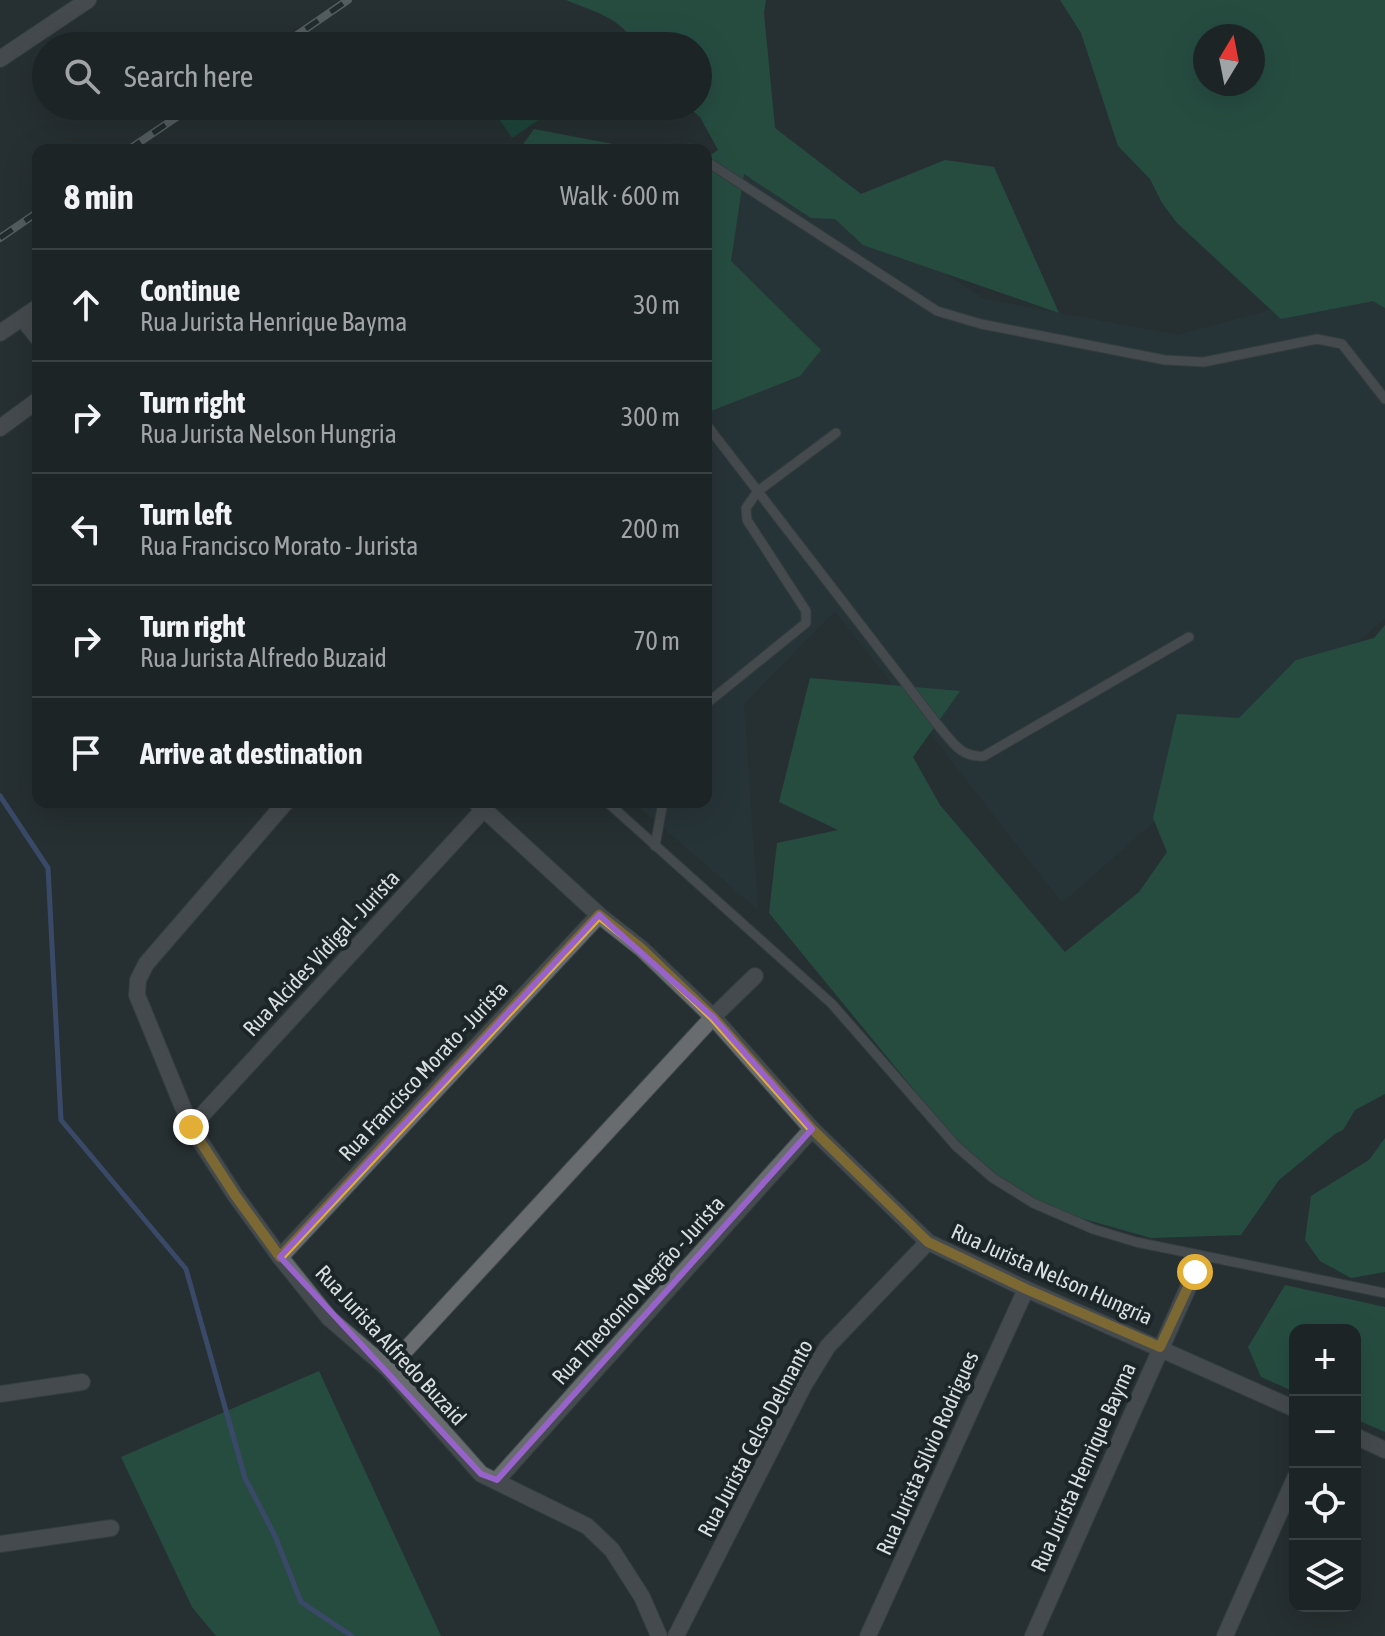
<!DOCTYPE html>
<html lang="en">
<head>
<meta charset="utf-8">
<style>
	:root { --surface:#1c2426; --page:#293032; --text:#f1f3f6; --muted:#a0a4a7; --line:#3a4143 }
	body { margin:0; font-family:"Asap Condensed",sans-serif; background:var(--page); color:var(--text) }
	.controls { position:absolute; right:24px; bottom:24px; display:grid; overflow:hidden; border-radius:16px; box-shadow:0 8px 32px #0002 }
	.controls button { width:72px; height:72px; display:grid; place-items:center; padding:0; border:0; border-bottom:2px solid var(--line); background:var(--surface); color:var(--text); font:40px sans-serif }
	.compass { position:absolute; left:1193px; top:24px; width:72px; height:72px; border-radius:50%; background:var(--surface); box-shadow:0 8px 32px #0002; rotate:10deg }
	.stop { position:absolute; width:24px; height:24px; margin:-18px; border:6px solid #e3ae35; border-radius:50%; background:#fff }
	.stop.end { background:#e3ae35; border-color:#fff; box-shadow:0 2px 8px #0008 }
	.list { margin:0; padding:0; list-style:none }
	h2 { display:flex; justify-content:space-between; align-items:center; height:104px; margin:0; padding:0 32px; font-size:34px }
	h2 small { font-size:26px; font-weight:400; color:var(--muted) }
	.list li { display:grid; grid-template-columns:52px 1fr auto; gap:24px; align-items:center; box-sizing:border-box; height:112px; padding:0 32px; border-top:2px solid var(--line) }
	.list b { display:block; font-size:30px; white-space:nowrap }
	.list p { margin:0; font-size:26px; white-space:nowrap; color:var(--muted) }
	.list em { font-size:26px; font-style:normal; color:var(--muted) }
	.icon { flex:none; width:44px; height:44px; fill:none; stroke:currentColor; stroke-width:2; stroke-linecap:round; stroke-linejoin:round }
	.map { position:relative; flex:none; width:1385px; height:1636px; overflow:hidden }
	.search { position:absolute; background:var(--surface); box-shadow:0 8px 32px #0002; left:32px; top:32px; width:680px; height:88px; display:flex; align-items:center; gap:20px; box-sizing:border-box; padding:0 28px; border-radius:44px; color:var(--muted); font-size:30px }
	.panel { position:absolute; background:var(--surface); box-shadow:0 8px 32px #0002; left:32px; top:144px; width:680px; height:664px; border-radius:16px }
	.map>svg:first-child { display:block }
</style>
</head>
<body>
<div class="map">
<svg width="1385" height="1636" viewBox="0 0 1385 1636">
	<rect width="100%" height="100%" fill="#263032"/>
	<polygon fill="#283a3e" points="768,157 984,299 1178,335 1371,282 1385,292 1385,618 1062,903 835,611 744,704 758,910 633,802 706,802 706,205"/>
	<polygon fill="#155f43" points="490,106 559,106 512,138"/>
	<g fill="#267052" fill-rule="evenodd">
		<path d="M566,0H766L764,13L775,128L861,194L945,160L994,167L1059,313L863,245L835,219L811,218L744,174L731,261L821,350L800,376L711,411L706,405V158L718,150L700,117L687,106H698V46H635C624,18 592,11 566,0Z"/>
		<path d="M1060,0H1385V308L1373,301L1281,319L1177,223L1162,203L1150,179L1118,146L1081,33ZM1205,36H1253V84H1205Z"/>
		<polygon points="534,129 613,144 627,150 519,150"/>
		<polygon points="1385,625 1385,1094 1355,1110 1343,1130 1335,1134 1279,1180 1241,1235 1151,1238 1038,1206 978,1168 769,913 777,843 838,830 779,802 810,678 960,691 913,757 940,805 1065,952 1139,892 1167,852 1153,818 1177,714 1239,718 1296,660 1374,638"/>
		<polygon points="1385,1138 1385,1272 1351,1278 1320,1261 1305,1240 1311,1196 1369,1160"/>
		<polygon points="1285,1285 1385,1307 1385,1432 1355,1419 1355,1330 1295,1330 1295,1392 1261,1377 1248,1347"/>
		<polygon points="319,1371 441,1636 216,1636 192,1607 121,1457"/>
	</g>
	<g fill="none" stroke-linecap="round" stroke-linejoin="round">
		<polyline stroke="#5268ac" stroke-width="5" points="0,796 48,868 61,1120 186,1269 245,1478 275,1536 301,1602 352,1636"/>
		<defs>
			<g id="service">
				<polyline points="689,149 690,150"/>
				<polyline points="706,161 937,311 981,324 1165,360 1204,362 1317,339 1342,344 1385,399"/>
				<path d="M706,424L937,724C952,741 960,758 984,756L1189,637"/>
				<polyline points="706,704 806,623 806,611 747,520 746,508 758,491 836,433"/>
				<polyline points="607,802 832,1004 956,1146 993,1178 1033,1203 1093,1229 1136,1242 1385,1293"/>
				<polyline points="655,846 663,802"/>
			</g>
			<g id="minor">
				<polyline points="22,318 38,338"/>
				<polyline points="286,802 146,964 138,980 137,995 191,1127 235,1195 280,1257 329,1318 388,1369 481,1474 587,1526 612,1550 642,1597 659,1636"/>
				<polyline points="476,802 599,915 642,949 713,1017 812,1129 928,1242 1026,1289 1295,1409"/>
				<polyline points="191,1127 484,809"/>
				<polyline points="280,1257 599,915"/>
				<polyline points="388,1369 713,1017 755,976"/>
				<polyline points="0,1394 82,1382"/>
				<polyline points="1355,1436 1385,1450"/>
				<polyline points="497,1480 812,1129"/>
				<polyline points="0,1544 111,1528"/>
				<polyline points="676,1636 804,1385 828,1346 928,1242"/>
				<polyline points="868,1636 1026,1289"/>
				<polyline points="1033,1636 1195,1272"/>
				<polyline points="1225,1636 1295,1478"/>
			</g>
			<g id="tertiary">
				<polyline points="0,59 88,0"/>
				<polyline points="0,333 38,307"/>
				<polyline points="0,428 38,400"/>
			</g>
		</defs>
		<use href="#service" stroke="#434c4e" stroke-width="11"/>
		<use href="#minor" stroke="#434c4e" stroke-width="18"/>
		<use href="#tertiary" stroke="#434c4e" stroke-width="18"/>
		<use href="#service" stroke="#696c6f" stroke-width="9"/>
		<use href="#minor" stroke="#696c6f" stroke-width="16"/>
		<use href="#tertiary" stroke="#696c6f" stroke-width="16"/>
		<defs>
			<g id="rail">
				<polyline points="281,46 348,0"/>
				<polyline points="128,150 193,106"/>
				<polyline points="0,238 38,212"/>
			</g>
		</defs>
		<use href="#rail" stroke="#8b9395" stroke-width="8"/>
		<use href="#rail" stroke="#1c2628" stroke-width="5" stroke-dasharray="15" stroke-linecap="butt"/>
	</g>
	<g fill="none" stroke-linecap="round" stroke-linejoin="round">
		<polyline stroke="#e3ae35" stroke-width="10" points="191,1127 235,1195 280,1257 599,915 642,949 713,1017 812,1129 928,1242 1026,1289 1160,1347 1195,1272"/>
	</g>
	<path d="M0 0H1385V1636H0ZM599,915L713,1017L812,1129L497,1480L481,1474L280,1257Z" fill="#263032" fill-opacity=".55" fill-rule="evenodd"/>
	<path fill="none" stroke="#9762c9" stroke-width="6" stroke-linejoin="round" d="M599,915L713,1017L812,1129L497,1480L481,1474L280,1257Z"/>
	<g text-anchor="middle" dominant-baseline="central" stroke-width="8" stroke-linejoin="round" paint-order="stroke">
		<g font-size="22" fill="#d9dfe1" stroke="#1c2628">
			<text transform="translate(321 953) rotate(-47)">Rua Alcides Vidigal - Jurista</text>
			<text transform="translate(423 1071) rotate(-47)">Rua Francisco Morato - Jurista</text>
			<text transform="translate(1052 1274) rotate(24)">Rua Jurista Nelson Hungria</text>
			<text transform="translate(638 1290) rotate(-48)">Rua Theotonio Negrão - Jurista</text>
			<text transform="translate(391 1345) rotate(47)">Rua Jurista Alfredo Buzaid</text>
			<text transform="translate(755 1438) rotate(-62)">Rua Jurista Celso Delmanto</text>
			<text transform="translate(927 1453) rotate(-66)">Rua Jurista Silvio Rodrigues</text>
			<text transform="translate(1083 1467) rotate(-66)">Rua Jurista Henrique Bayma</text>
		</g>
	</g>
</svg>
<div class="controls">
<button>+</button>
<button>−</button>
<button><svg class="icon" aria-label="locate" viewBox="0 0 24 24"><circle cx="12" cy="12" r="6"/><path d="M12 2v4M12 18v4M2 12h4M18 12h4"/></svg></button>
<button><svg class="icon" aria-label="layers" viewBox="0 0 24 24"><path d="M12 4l9 5-9 5-9-5zM3 14l9 5 9-5"/></svg></button>
</div>
<svg class="compass" viewBox="-18 -18 36 36"><path d="M0-13l5 13h-10z" fill="#e53935"/><path d="M0 13l5-13h-10z" fill="#a0a4a7"/></svg>
<div class="stop" style="left:1195px;top:1272px"></div>
<div class="stop end" style="left:191px;top:1127px"></div>
<div class="search"><svg class="icon" aria-label="search" viewBox="0 0 24 24"><circle cx="10" cy="10" r="6"/><path d="M15 15l6 6"/></svg>Search here</div>
<section class="panel">
<h2>8 min<small>Walk · 600 m</small></h2>
<ul class="list">
<li><svg class="icon" aria-label="ahead" viewBox="0 0 24 24"><path d="M12 20V5M6 11l6-6 6 6"/></svg><div><b>Continue</b><p>Rua Jurista Henrique Bayma</p></div><em>30 m</em></li>
<li><svg class="icon" aria-label="right" viewBox="0 0 24 24"><path d="M7 20v-9h11M14 6l5 5-5 5"/></svg><div><b>Turn right</b><p>Rua Jurista Nelson Hungria</p></div><em>300 m</em></li>
<li><svg class="icon" aria-label="left" viewBox="0 0 24 24"><path d="M17 20v-9H6M10 6l-5 5 5 5"/></svg><div><b>Turn left</b><p>Rua Francisco Morato - Jurista</p></div><em>200 m</em></li>
<li><svg class="icon" aria-label="right" viewBox="0 0 24 24"><path d="M7 20v-9h11M14 6l5 5-5 5"/></svg><div><b>Turn right</b><p>Rua Jurista Alfredo Buzaid</p></div><em>70 m</em></li>
<li><svg class="icon" aria-label="arrive" viewBox="0 0 24 24"><path d="M6 21V4h12l-3 4 3 4H6"/></svg><div><b>Arrive at destination</b></div></li>
</ul>
</section>
</div>
</body>
</html>
